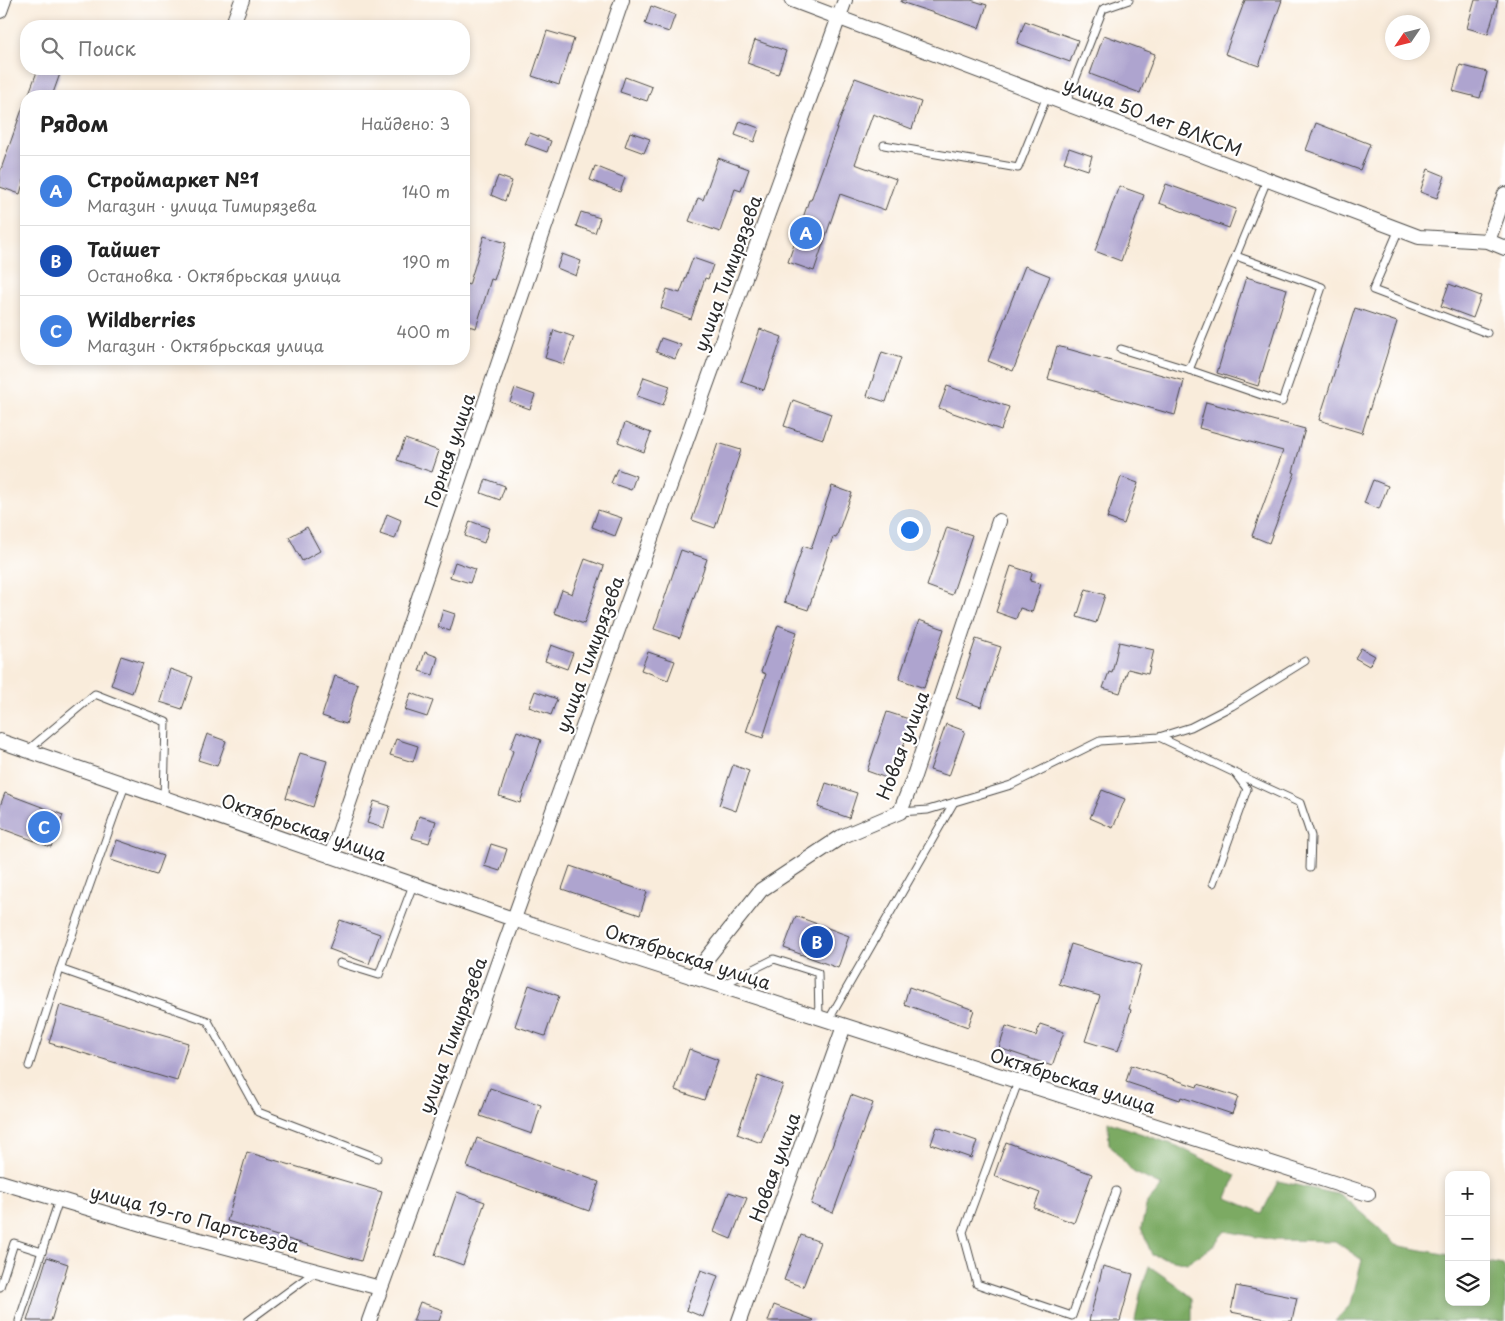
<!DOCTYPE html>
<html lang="ru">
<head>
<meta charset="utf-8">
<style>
	:root { --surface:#fff; --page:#f6f6f6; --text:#222; --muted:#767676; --line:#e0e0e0; --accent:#c8321e }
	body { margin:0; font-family:"Playpen Sans",sans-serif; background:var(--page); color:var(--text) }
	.controls { position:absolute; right:15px; bottom:15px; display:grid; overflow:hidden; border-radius:10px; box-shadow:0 2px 8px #0003 }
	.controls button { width:45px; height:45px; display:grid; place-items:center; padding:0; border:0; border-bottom:1px solid var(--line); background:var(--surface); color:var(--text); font:25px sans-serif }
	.compass { position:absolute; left:1385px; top:15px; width:45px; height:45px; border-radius:50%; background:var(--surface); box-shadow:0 2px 8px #0003; rotate:235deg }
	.you { position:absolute; left:909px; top:529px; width:18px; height:18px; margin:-12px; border:4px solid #fff; border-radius:50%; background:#1a73e8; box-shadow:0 0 0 8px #1a73e833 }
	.badge { display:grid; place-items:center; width:32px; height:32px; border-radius:50%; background:var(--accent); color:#fff; font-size:16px; font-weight:700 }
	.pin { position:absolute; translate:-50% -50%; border:2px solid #fff; box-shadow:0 1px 5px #0006 }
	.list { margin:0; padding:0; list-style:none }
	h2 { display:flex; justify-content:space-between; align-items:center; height:65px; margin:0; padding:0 20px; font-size:21px }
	h2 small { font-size:16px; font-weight:400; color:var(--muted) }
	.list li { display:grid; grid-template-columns:32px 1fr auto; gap:15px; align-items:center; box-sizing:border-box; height:70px; padding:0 20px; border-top:1px solid var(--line) }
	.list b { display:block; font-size:19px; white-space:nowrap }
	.list p { margin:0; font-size:16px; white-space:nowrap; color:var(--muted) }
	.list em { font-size:16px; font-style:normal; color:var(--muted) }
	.icon { flex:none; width:28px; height:28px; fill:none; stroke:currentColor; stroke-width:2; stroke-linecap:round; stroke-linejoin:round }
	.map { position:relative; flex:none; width:1505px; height:1321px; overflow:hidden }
	.search { position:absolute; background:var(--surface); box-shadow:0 2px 8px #0003; left:20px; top:20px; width:450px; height:55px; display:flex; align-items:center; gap:12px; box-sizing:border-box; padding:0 18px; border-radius:20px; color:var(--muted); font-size:19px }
	.panel { position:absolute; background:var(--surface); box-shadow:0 2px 8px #0003; left:20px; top:90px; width:450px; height:275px; border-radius:20px }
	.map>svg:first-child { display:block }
</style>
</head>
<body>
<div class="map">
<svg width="1505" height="1321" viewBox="0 0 1505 1321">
	<rect width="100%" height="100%" fill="#fff"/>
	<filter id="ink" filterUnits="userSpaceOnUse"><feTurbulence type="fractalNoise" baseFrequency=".02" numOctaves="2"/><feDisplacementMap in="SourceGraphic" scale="10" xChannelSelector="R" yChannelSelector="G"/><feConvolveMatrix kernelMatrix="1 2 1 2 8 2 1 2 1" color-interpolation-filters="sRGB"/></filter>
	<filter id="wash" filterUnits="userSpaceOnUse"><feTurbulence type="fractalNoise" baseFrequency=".0096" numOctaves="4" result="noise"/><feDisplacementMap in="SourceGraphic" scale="20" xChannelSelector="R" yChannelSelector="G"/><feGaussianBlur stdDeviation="1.12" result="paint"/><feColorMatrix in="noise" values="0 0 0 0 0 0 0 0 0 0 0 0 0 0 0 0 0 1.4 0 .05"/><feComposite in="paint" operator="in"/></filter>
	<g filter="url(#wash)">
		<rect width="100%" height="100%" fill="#f9ecdb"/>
		<g fill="#7baa64" stroke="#536a48">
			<polygon points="1108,1122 1177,1146 1236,1175 1227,1198 1262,1213 1278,1181 1341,1195 1380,1228 1395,1245 1449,1255 1449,1302 1486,1302 1486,1262 1503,1265 1505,1269 1505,1321 1335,1321 1351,1304 1362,1260 1335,1241 1273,1240 1225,1231 1211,1248 1187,1263 1152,1255 1141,1228 1147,1203 1162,1186 1133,1172 1109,1144"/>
			<polygon points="1149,1266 1175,1284 1192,1298 1192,1321 1135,1321 1140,1294"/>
		</g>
		<g id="blocks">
			<g fill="#aea4cf">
				<polygon points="902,0 971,0 987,5 979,28 901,2"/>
				<polygon points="1245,0 1282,0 1259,66 1225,54"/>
				<polygon points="1475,0 1498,0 1488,34 1467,28"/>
				<polygon points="651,6 675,15 669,32 645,24"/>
				<polygon points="1025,21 1078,40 1070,62 1017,43"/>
				<polygon points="547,31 574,39 559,85 532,76"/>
				<polygon points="1104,35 1155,54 1140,93 1090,74"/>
				<polygon points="755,40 786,51 778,74 747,63"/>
				<polygon points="1460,65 1487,72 1480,98 1453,91"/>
				<polygon points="38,69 55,69 61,71 52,96 28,96"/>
				<polygon points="625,77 652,87 647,101 620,92"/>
				<polygon points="855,78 921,102 912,129 873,114 855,164 896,179 885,210 840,194 814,271 788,262 809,200 811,200"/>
				<polygon points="25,101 26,102 26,173 20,194 0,187 0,172"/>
				<polygon points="740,121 759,128 754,142 735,135"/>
				<polygon points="1316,123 1370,144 1360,170 1306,150"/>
				<polygon points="630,132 650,139 644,153 625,146"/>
				<polygon points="530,133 551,141 547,152 525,144"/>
				<polygon points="1069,148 1092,156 1088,170 1064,162"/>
				<polygon points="718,158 749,169 741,191 735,189 720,232 689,221 698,198 703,200"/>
				<polygon points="595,166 625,178 620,192 590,180"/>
				<polygon points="1428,169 1445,176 1437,198 1420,192"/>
				<polygon points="498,176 512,181 505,201 491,195"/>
				<polygon points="1166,184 1236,209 1229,228 1159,203"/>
				<polygon points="1119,186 1144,195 1121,261 1095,251"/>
				<polygon points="581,212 600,218 595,233 576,226"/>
				<polygon points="484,236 506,243 494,280 491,279 476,328 464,325 464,283 469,285"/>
				<polygon points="562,254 581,261 576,276 557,268"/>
				<polygon points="693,258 713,265 708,279 705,278 691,319 661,308 667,289 680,293"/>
				<polygon points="1025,266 1050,276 1013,371 988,361"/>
				<polygon points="1246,277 1287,289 1258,386 1217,373"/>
				<polygon points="1449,284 1481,296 1473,318 1441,306"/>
				<polygon points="1355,308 1397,322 1362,433 1319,420"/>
				<polygon points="760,329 782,337 764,390 741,382"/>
				<polygon points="554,330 574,337 564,364 545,358"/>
				<polygon points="661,338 681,345 675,359 656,352"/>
				<polygon points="1057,346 1184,381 1175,415 1048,379"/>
				<polygon points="882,352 901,358 886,402 867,396"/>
				<polygon points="644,377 670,386 663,405 637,396"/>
				<polygon points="947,386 1009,407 1001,430 939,408"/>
				<polygon points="515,388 535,395 530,409 510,402"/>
				<polygon points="793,400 831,414 823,439 784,426"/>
				<polygon points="1206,402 1305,429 1293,472 1295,473 1269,543 1252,536 1283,451 1199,428"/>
				<polygon points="625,423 651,433 644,452 618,442"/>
				<polygon points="405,439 439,451 432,472 397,460"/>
				<polygon points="718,443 741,450 715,528 692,520"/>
				<polygon points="617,469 636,476 631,490 611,483"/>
				<polygon points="1121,477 1138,483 1124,524 1107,518"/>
				<polygon points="486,479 505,486 500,500 481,493"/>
				<polygon points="1373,480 1388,486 1379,509 1364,503"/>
				<polygon points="832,486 852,493 836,538 833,537 808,610 784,602 803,546 811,549"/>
				<polygon points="598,510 622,518 615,536 592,527"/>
				<polygon points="387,514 401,520 395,539 380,534"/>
				<polygon points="470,521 489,528 484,543 465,536"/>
				<polygon points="307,527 320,551 302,561 289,537"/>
				<polygon points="947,527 972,535 952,595 927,586"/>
				<polygon points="681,550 707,559 680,638 654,629"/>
				<polygon points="585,559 604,566 584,624 554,613 562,590 572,594"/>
				<polygon points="455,562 475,569 470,583 450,577"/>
				<polygon points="1011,566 1032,573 1030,581 1041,584 1032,612 1020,608 1016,619 996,612"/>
				<polygon points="1086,589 1105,595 1096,623 1077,617"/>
				<polygon points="443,610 455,614 450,631 438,627"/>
				<polygon points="919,620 944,629 924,688 899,679"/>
				<polygon points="778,625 797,632 763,738 746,732 766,674 761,672"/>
				<polygon points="976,639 1001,647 981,707 956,698"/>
				<polygon points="1119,642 1154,650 1148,674 1128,669 1120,693 1103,688 1109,672 1112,673"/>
				<polygon points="551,645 573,653 567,669 545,661"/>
				<polygon points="1361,648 1375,656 1369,666 1355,658"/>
				<polygon points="425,652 438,657 433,675 419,671"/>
				<polygon points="648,652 675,661 668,680 641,670"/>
				<polygon points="121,656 143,663 132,693 111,685"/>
				<polygon points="170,669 193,677 182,709 160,702"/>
				<polygon points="335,676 358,684 346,724 322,716"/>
				<polygon points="535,691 557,699 551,715 529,707"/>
				<polygon points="411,693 433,701 427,717 405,710"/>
				<polygon points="887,712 912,720 892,780 867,771"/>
				<polygon points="946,724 965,731 949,776 930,770"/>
				<polygon points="517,731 541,740 520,803 499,796 513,751 510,749"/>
				<polygon points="207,734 226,741 217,766 198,760"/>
				<polygon points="396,739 418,746 413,762 390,755"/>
				<polygon points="300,753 327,761 313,807 286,798"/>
				<polygon points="733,765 749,771 736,811 719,805"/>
				<polygon points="826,783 857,793 849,818 818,807"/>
				<polygon points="1102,790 1125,799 1113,828 1090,818"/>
				<polygon points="5,793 63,815 51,847 0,828 0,806"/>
				<polygon points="374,801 390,806 384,828 367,823"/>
				<polygon points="419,816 436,821 429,843 412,838"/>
				<polygon points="117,840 163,856 156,875 111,860"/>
				<polygon points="491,844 507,849 500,871 484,866"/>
				<polygon points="570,866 647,892 640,915 562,889"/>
				<polygon points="796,916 849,936 838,968 784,948"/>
				<polygon points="340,920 380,934 369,964 329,949"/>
				<polygon points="1071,944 1141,965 1129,1009 1131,1010 1118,1051 1085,1041 1100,996 1059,984"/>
				<polygon points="529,985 559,996 545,1036 515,1026"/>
				<polygon points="909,987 974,1010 968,1027 904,1004"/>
				<polygon points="60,1005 188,1043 177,1081 49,1043"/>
				<polygon points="1040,1024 1064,1032 1052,1066 999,1048 1006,1026 1036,1036"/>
				<polygon points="689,1049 718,1060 704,1100 675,1090"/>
				<polygon points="1131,1065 1197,1087 1198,1084 1238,1097 1232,1114 1181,1097 1180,1100 1126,1082"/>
				<polygon points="758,1076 783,1085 761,1143 737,1134"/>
				<polygon points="490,1088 541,1105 532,1134 480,1116"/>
				<polygon points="851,1095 873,1103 833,1213 811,1204"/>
				<polygon points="937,1127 977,1141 971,1158 931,1144"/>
				<polygon points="477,1138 599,1182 589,1211 467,1167"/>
				<polygon points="1006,1142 1092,1174 1074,1223 1034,1208 1040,1193 994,1176"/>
				<polygon points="247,1152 382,1192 361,1261 227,1221"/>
				<polygon points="457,1192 485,1202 463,1265 435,1255"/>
				<polygon points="729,1192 747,1198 731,1239 714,1232"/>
				<polygon points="801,1235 820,1242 803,1287 784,1280"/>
				<polygon points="47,1257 68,1264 51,1321 27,1321"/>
				<polygon points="1103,1266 1133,1274 1120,1321 1089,1321"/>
				<polygon points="701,1270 718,1276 703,1317 686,1310"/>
				<polygon points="1236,1286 1297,1298 1292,1321 1276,1321 1231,1312"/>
				<polygon points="420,1302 443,1310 439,1321 413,1321"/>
				<polygon points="774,1305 814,1320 813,1321 768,1321"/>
			</g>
		</g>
	</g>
	<g filter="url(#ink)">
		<use href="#blocks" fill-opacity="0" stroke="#4a4845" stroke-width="1"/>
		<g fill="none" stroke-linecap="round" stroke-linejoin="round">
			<defs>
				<g id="service">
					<polyline points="1066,103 1103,9 1129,0"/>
					<polyline points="884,145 1018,168 1047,96"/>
					<polyline points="1399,229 1373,290 1487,333"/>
					<polyline points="1121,349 1189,370 1267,180"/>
					<polyline points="1189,370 1282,402 1322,287 1236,256"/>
					<polyline points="1159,737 1235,773 1247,789 1213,883"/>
					<polyline points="28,750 95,694 166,722 164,798"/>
					<polyline points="1235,773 1300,803 1311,836 1310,868"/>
					<polyline points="125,785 60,969 208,1021 258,1112 378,1158"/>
					<polyline points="900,812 928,810 1011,785 1100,741 1159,737 1191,727 1232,706 1305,661"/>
					<polyline points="340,963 379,975 413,885"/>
					<polyline points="722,985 774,959 818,973 819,1018"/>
					<polyline points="828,1021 954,802"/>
					<polyline points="29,1066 60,969"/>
					<polyline points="1018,1082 963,1232 977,1284 1072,1316 1116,1191"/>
					<polyline points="0,1287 14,1243 42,1252"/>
					<polyline points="19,1321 59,1200"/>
					<polyline points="248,1321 316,1271"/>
				</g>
				<g id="minor">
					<polyline points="792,0 1419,237 1488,241 1505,248"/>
					<polyline points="0,11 4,0"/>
					<polyline points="232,26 242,0"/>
					<polyline points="1488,241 1505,194"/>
					<polyline points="0,741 513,919 1368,1194"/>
					<polyline points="331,856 622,0"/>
					<polyline points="692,977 761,890 841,837 900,812 912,782 999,521"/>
					<polyline points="0,1182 155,1228 380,1288"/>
					<polyline points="369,1321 845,0"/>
					<polyline points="739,1321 844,1026"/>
				</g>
			</defs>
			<use href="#service" stroke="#4a4845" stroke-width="9"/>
			<use href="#minor" stroke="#4a4845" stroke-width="16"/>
			<use href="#service" stroke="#fff" stroke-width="7"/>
			<use href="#minor" stroke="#fff" stroke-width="14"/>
		</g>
	</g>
	<g text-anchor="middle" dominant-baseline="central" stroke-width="4.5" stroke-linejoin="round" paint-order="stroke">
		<g font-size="18" fill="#2b2b2b" stroke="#fff">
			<text transform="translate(1153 116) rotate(21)">улица 50 лет ВЛКСМ</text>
			<text transform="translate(727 273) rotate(-70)">улица Тимирязева</text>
			<text transform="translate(449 450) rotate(-71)">Горная улица</text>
			<text transform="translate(589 654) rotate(-70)">улица Тимирязева</text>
			<text transform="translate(902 745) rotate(-69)">Новая улица</text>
			<text transform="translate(304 827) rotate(19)">Октябрьская улица</text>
			<text transform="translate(688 956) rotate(18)">Октябрьская улица</text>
			<text transform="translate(452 1035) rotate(-70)">улица Тимирязева</text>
			<text transform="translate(1073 1080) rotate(18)">Октябрьская улица</text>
			<text transform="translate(774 1167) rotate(-70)">Новая улица</text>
			<text transform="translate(195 1218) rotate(15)">улица 19-го Партсъезда</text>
		</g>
	</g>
</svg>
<div class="controls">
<button>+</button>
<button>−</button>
<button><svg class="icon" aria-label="layers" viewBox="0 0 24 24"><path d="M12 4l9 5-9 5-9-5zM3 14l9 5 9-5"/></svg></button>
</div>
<svg class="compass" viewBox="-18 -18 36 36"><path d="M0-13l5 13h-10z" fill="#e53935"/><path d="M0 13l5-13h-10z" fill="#767676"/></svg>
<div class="you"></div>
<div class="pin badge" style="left:806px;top:233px;background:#3f7fe0">A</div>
<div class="pin badge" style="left:817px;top:942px;background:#1a4fb4">B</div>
<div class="pin badge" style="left:44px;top:827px;background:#3f7fe0">C</div>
<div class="search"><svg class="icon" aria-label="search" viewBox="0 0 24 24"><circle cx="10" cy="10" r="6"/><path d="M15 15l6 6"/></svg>Поиск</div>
<section class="panel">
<h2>Рядом<small>Найдено: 3</small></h2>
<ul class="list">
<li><span class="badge" style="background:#3f7fe0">A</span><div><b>Строймаркет №1</b><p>Магазин · улица Тимирязева</p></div><em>140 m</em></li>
<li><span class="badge" style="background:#1a4fb4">B</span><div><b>Тайшет</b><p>Остановка · Октябрьская улица</p></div><em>190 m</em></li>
<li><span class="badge" style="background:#3f7fe0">C</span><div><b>Wildberries</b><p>Магазин · Октябрьская улица</p></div><em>400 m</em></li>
</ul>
</section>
</div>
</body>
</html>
